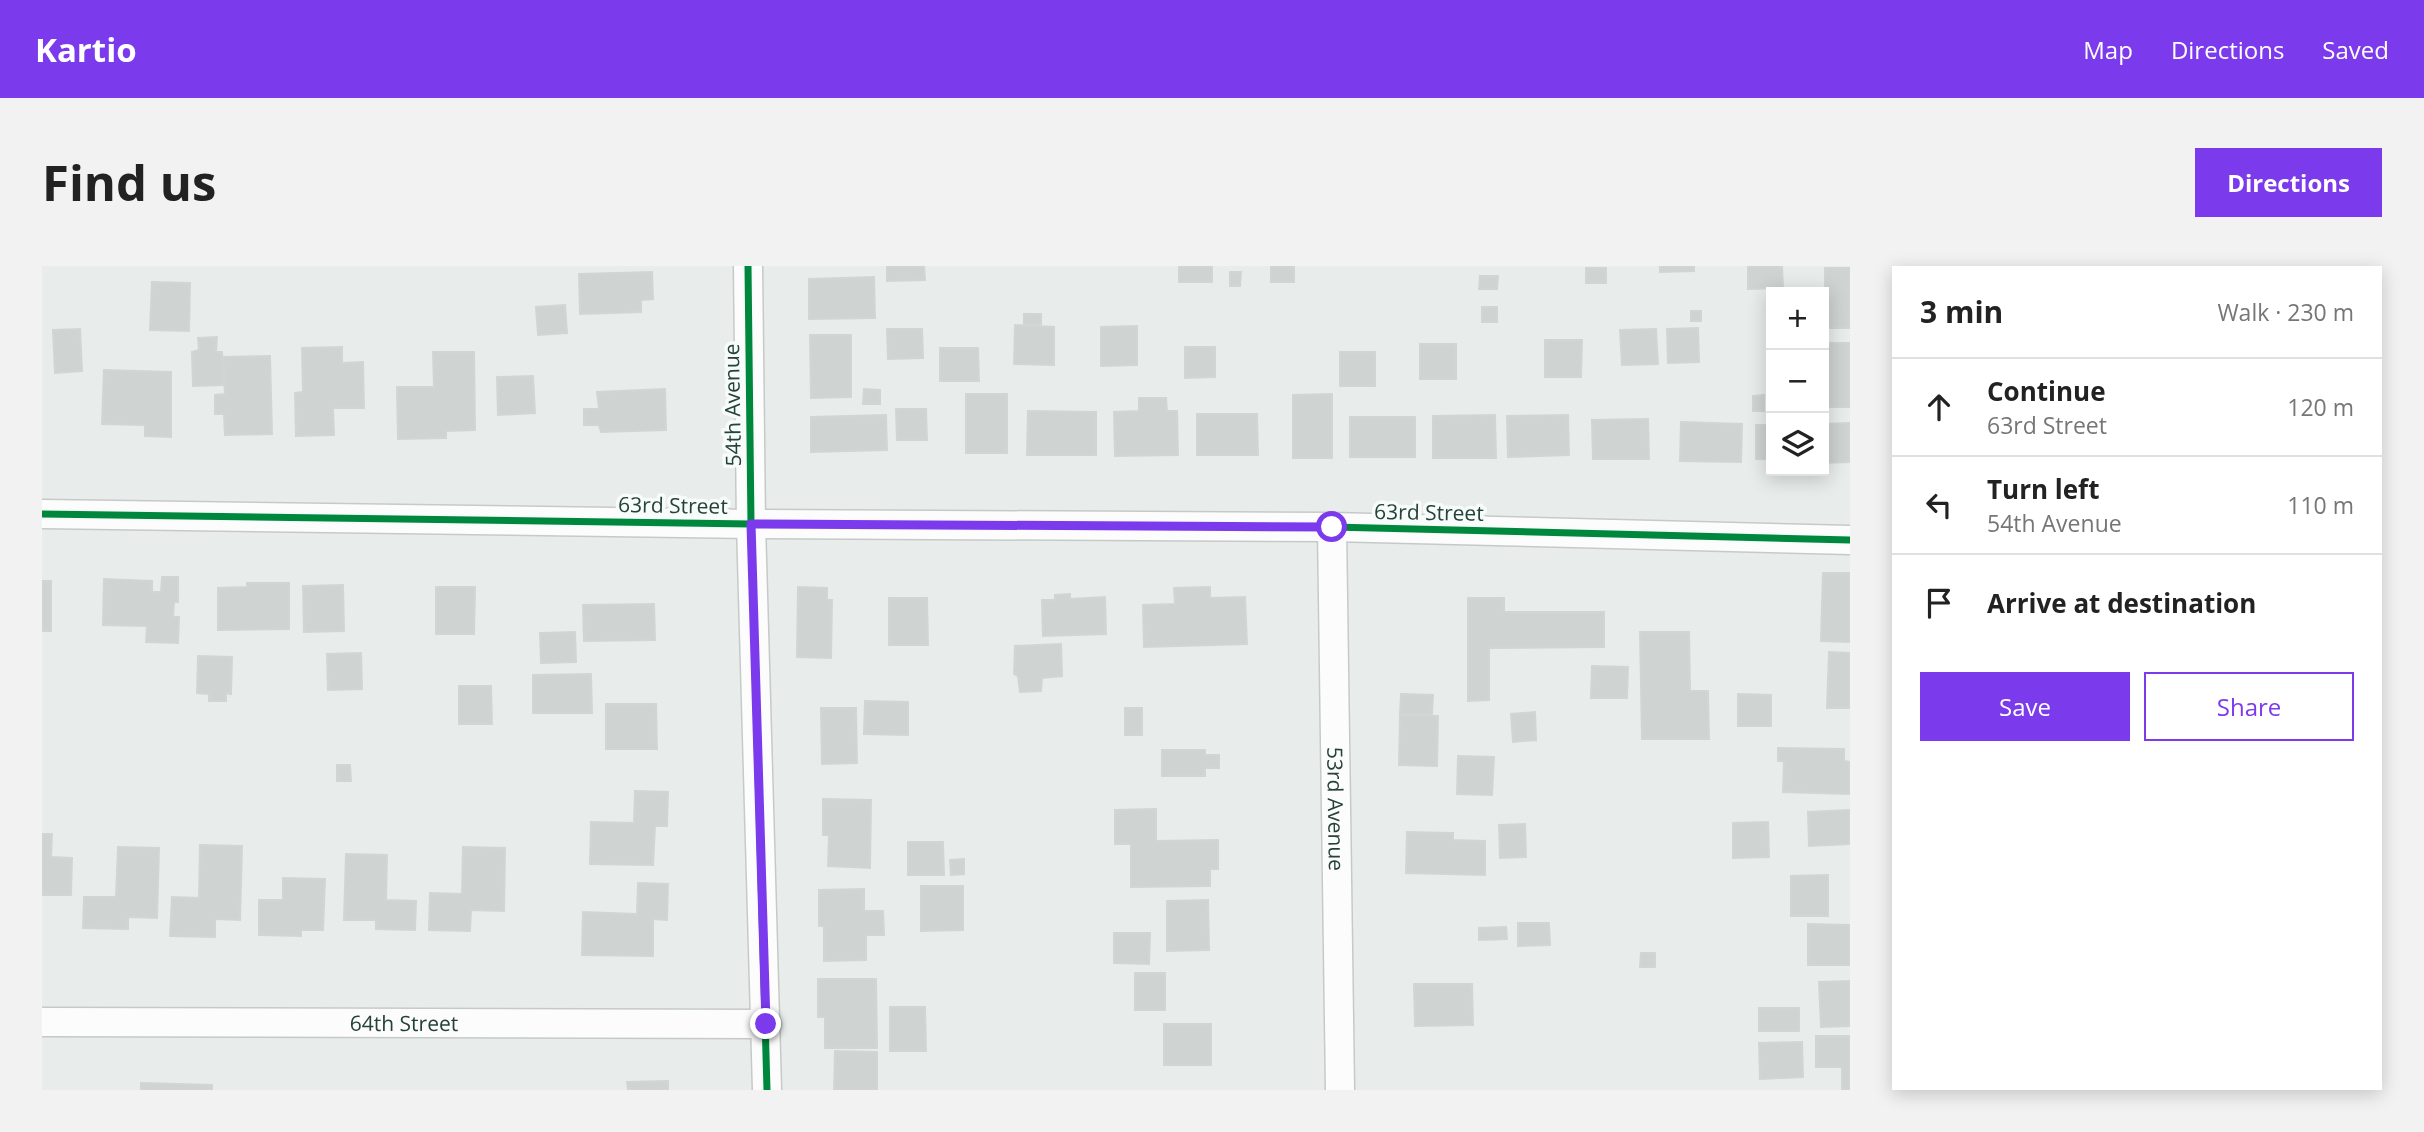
<!DOCTYPE html>
<html lang="en">
<head>
<meta charset="utf-8">
<style>
	:root { --surface:#fff; --page:#f2f2f2; --text:#222; --muted:#767676; --line:#e0e0e0; --accent:#7c3aed }
	body { margin:0; font-family:"Open Sans",sans-serif; background:var(--page); color:var(--text) }
	.controls { position:absolute; right:21px; top:21px; display:grid; overflow:hidden; border-radius:0px; box-shadow:0 4px 18px #0003 }
	.controls button { width:63px; height:63px; display:grid; place-items:center; padding:0; border:0; border-bottom:2px solid var(--line); background:var(--surface); color:var(--text); font:35px sans-serif }
	.stop { position:absolute; width:21px; height:21px; margin:-16px; border:5px solid #7c3aed; border-radius:50%; background:#fff }
	.stop.end { background:#7c3aed; border-color:#fff; box-shadow:0 2px 7px #0008 }
	.list { margin:0; padding:0; list-style:none }
	h2 { display:flex; justify-content:space-between; align-items:center; height:91px; margin:0; padding:0 28px; font-size:30px }
	h2 small { font-size:23px; font-weight:400; color:var(--muted) }
	.list li { display:grid; grid-template-columns:46px 1fr auto; gap:21px; align-items:center; box-sizing:border-box; height:98px; padding:0 28px; border-top:2px solid var(--line) }
	.list b { display:block; font-size:26px; white-space:nowrap }
	.list p { margin:0; font-size:23px; white-space:nowrap; color:var(--muted) }
	.list em { font-size:23px; font-style:normal; color:var(--muted) }
	.actions { display:flex; gap:14px; padding:21px 28px }
	.actions a { flex:1; padding:16px 0; border:2px solid var(--accent); border-radius:0px; text-align:center; font-size:24px; color:var(--accent) }
	.actions .main { background:var(--accent); color:#fff }
	.icon { flex:none; width:38px; height:38px; fill:none; stroke:currentColor; stroke-width:2; stroke-linecap:round; stroke-linejoin:round }
	.map { position:relative; flex:none; width:1808px; height:824px; overflow:hidden; border-radius:0px }
	header { display:flex; align-items:center; gap:42px; box-sizing:border-box; height:98px; padding:0 35px; background:var(--accent); color:#fff }
	header strong { font-size:33px }
	nav { display:flex; gap:38px; margin-inline-start:auto; font-size:24px }
	.intro { display:flex; align-items:center; justify-content:space-between; box-sizing:border-box; height:168px; padding:0 42px }
	h1 { margin:0; font-size:49px }
	.button { padding:18px 32px; border-radius:0px; background:var(--accent); color:#fff; font-size:24px; font-weight:700 }
	main { display:flex; gap:42px; padding:0 42px }
	aside { flex:1; background:var(--surface); border-radius:0px; box-shadow:0 4px 18px #0003 }
	.map>svg:first-child { display:block }
</style>
</head>
<body>
<header>
<strong>Kartio</strong>
<nav><a>Map</a><a>Directions</a><a>Saved</a></nav>
</header>
<div class="intro"><h1>Find us</h1><a class="button">Directions</a></div>
<main>
<div class="map">
<svg width="1808" height="824" viewBox="0 0 1808 824">
	<rect width="100%" height="100%" fill="#e8edeb"/>
	<g fill="#cfd4d2" stroke="#d1d6d4" stroke-width="2">
		<polygon points="845,0 882,0 883,14 845,15"/>
		<rect x="1137" y="0" width="33" height="16"/>
		<rect x="1229" y="0" width="23" height="16"/>
		<polygon points="1618,0 1652,0 1652,5 1618,6"/>
		<polygon points="1706,0 1740,0 1741,22 1706,23"/>
		<rect x="1544" y="2" width="20" height="15"/>
		<polygon points="1783,2 1808,2 1808,62 1782,62 1782,26 1759,26 1783,25"/>
		<polygon points="610,6 611,33 599,34 599,46 538,48 537,8"/>
		<polygon points="1188,6 1199,6 1198,20 1188,20"/>
		<polygon points="1438,10 1456,10 1455,23 1437,23"/>
		<polygon points="832,11 833,52 767,53 767,13"/>
		<polygon points="110,16 148,17 147,65 108,64"/>
		<polygon points="523,39 525,67 496,69 494,41"/>
		<rect x="1440" y="41" width="15" height="15"/>
		<rect x="1649" y="45" width="10" height="10"/>
		<rect x="982" y="48" width="17" height="10"/>
		<polygon points="973,59 1012,61 1012,99 972,98"/>
		<polygon points="1095,60 1095,99 1059,100 1059,61"/>
		<polygon points="1656,62 1657,96 1626,97 1625,63"/>
		<polygon points="38,63 40,105 13,107 11,64"/>
		<polygon points="845,63 880,63 881,92 846,93"/>
		<polygon points="1614,63 1616,98 1580,99 1578,64"/>
		<polygon points="768,69 809,69 809,131 769,132"/>
		<polygon points="175,71 174,86 180,86 182,119 151,120 150,86 157,84 156,72"/>
		<polygon points="1503,74 1540,74 1539,111 1503,111"/>
		<rect x="1782" y="77" width="26" height="64"/>
		<rect x="1378" y="78" width="36" height="35"/>
		<polygon points="300,81 300,97 321,96 322,142 291,142 292,169 254,170 253,127 261,126 260,82"/>
		<polygon points="1143,81 1173,81 1173,111 1143,112"/>
		<polygon points="898,82 936,82 937,115 898,115"/>
		<polygon points="391,86 432,86 433,164 404,165 404,172 356,173 355,121 392,121"/>
		<rect x="1298" y="86" width="35" height="34"/>
		<polygon points="228,90 230,168 183,169 182,148 173,148 173,129 183,128 181,91"/>
		<polygon points="62,104 129,106 129,171 103,170 103,159 60,158"/>
		<polygon points="491,110 493,147 456,149 455,111"/>
		<polygon points="623,123 624,164 559,166 557,159 542,159 542,143 557,143 555,126"/>
		<polygon points="822,123 838,124 838,138 821,138"/>
		<rect x="924" y="128" width="41" height="59"/>
		<polygon points="1290,128 1290,192 1251,192 1251,129"/>
		<polygon points="1722,129 1722,145 1711,145 1711,130"/>
		<polygon points="1097,132 1124,132 1125,145 1135,145 1136,189 1073,190 1072,146 1097,145"/>
		<polygon points="854,143 884,143 885,174 855,174"/>
		<polygon points="986,145 1054,146 1054,189 985,189"/>
		<polygon points="1155,148 1215,148 1216,189 1155,189"/>
		<polygon points="844,149 845,184 769,186 769,151"/>
		<polygon points="1453,149 1454,192 1391,192 1391,150"/>
		<polygon points="1526,149 1527,189 1466,191 1465,150"/>
		<rect x="1308" y="151" width="65" height="40"/>
		<polygon points="1606,153 1607,193 1551,193 1550,154"/>
		<polygon points="1639,156 1700,158 1699,196 1638,195"/>
		<polygon points="1808,157 1808,196 1782,197 1782,158"/>
		<rect x="1714" y="159" width="15" height="34"/>
		<polygon points="1781,307 1808,307 1808,376 1779,375"/>
		<polygon points="120,311 136,311 136,336 132,336 131,351 137,351 136,377 104,376 105,360 61,359 62,313 110,315 110,326 119,326"/>
		<rect x="0" y="315" width="9" height="50"/>
		<polygon points="205,317 247,317 247,363 176,364 176,322 205,321"/>
		<polygon points="301,319 302,365 262,366 261,320"/>
		<polygon points="394,321 433,321 432,368 394,368"/>
		<polygon points="756,321 785,322 785,334 790,334 789,392 755,391"/>
		<polygon points="1168,321 1168,332 1203,331 1205,378 1102,381 1101,339 1133,338 1132,322"/>
		<polygon points="1028,328 1028,333 1063,331 1064,368 1001,370 1000,334 1013,334 1013,329"/>
		<polygon points="847,332 885,332 886,379 847,379"/>
		<polygon points="1426,332 1462,332 1462,346 1562,346 1562,381 1447,382 1447,434 1426,435"/>
		<polygon points="612,338 613,374 542,375 541,339"/>
		<polygon points="533,366 534,396 499,397 498,367"/>
		<polygon points="1598,366 1647,366 1648,425 1666,425 1667,473 1600,473"/>
		<polygon points="1019,378 1020,410 1000,412 999,425 978,426 976,410 972,408 973,380"/>
		<polygon points="1787,386 1808,387 1808,442 1785,442"/>
		<polygon points="319,387 320,423 286,424 285,388"/>
		<polygon points="156,390 190,391 189,428 184,427 184,435 167,435 167,428 155,427"/>
		<polygon points="1550,400 1586,401 1585,432 1549,432"/>
		<polygon points="549,408 550,447 491,447 491,409"/>
		<polygon points="417,420 449,420 450,458 417,458"/>
		<polygon points="1359,428 1391,429 1390,448 1358,448"/>
		<polygon points="1696,428 1729,429 1729,460 1696,460"/>
		<polygon points="823,435 866,436 866,469 822,468"/>
		<polygon points="564,438 614,438 615,483 564,483"/>
		<polygon points="779,442 814,442 815,497 780,498"/>
		<rect x="1083" y="442" width="17" height="27"/>
		<polygon points="1493,446 1494,474 1471,476 1469,448"/>
		<polygon points="1358,449 1396,450 1395,500 1357,499"/>
		<polygon points="1736,482 1802,483 1802,495 1808,496 1808,528 1741,526 1742,495 1736,495"/>
		<polygon points="1120,484 1163,484 1163,489 1177,489 1177,502 1163,502 1163,510 1120,510"/>
		<polygon points="1416,490 1452,491 1450,529 1415,528"/>
		<polygon points="295,499 308,499 309,515 295,515"/>
		<polygon points="593,525 626,526 625,560 613,560 611,599 548,598 549,556 592,557"/>
		<polygon points="781,533 829,534 828,602 786,600 787,569 781,569"/>
		<polygon points="1114,543 1114,575 1176,574 1176,603 1168,603 1168,620 1089,621 1089,578 1073,578 1073,544"/>
		<polygon points="1808,544 1808,578 1767,580 1766,546"/>
		<polygon points="1726,556 1727,591 1691,592 1691,557"/>
		<polygon points="1483,558 1484,591 1458,592 1457,559"/>
		<polygon points="1365,566 1411,567 1411,574 1443,575 1443,609 1364,607"/>
		<polygon points="0,568 10,568 9,591 30,592 29,629 0,629"/>
		<polygon points="866,576 901,576 902,609 866,609"/>
		<polygon points="158,579 200,580 198,654 173,653 173,671 128,670 130,631 157,632"/>
		<polygon points="76,581 117,582 115,652 86,651 86,663 41,662 42,631 74,631"/>
		<polygon points="421,581 463,582 462,645 429,644 428,665 387,664 388,627 420,628"/>
		<polygon points="304,588 345,589 344,634 374,635 373,664 334,663 334,654 302,654"/>
		<polygon points="922,593 922,608 909,609 908,594"/>
		<polygon points="1786,609 1786,650 1749,650 1749,610"/>
		<polygon points="241,612 283,613 281,664 259,664 259,670 217,669 217,634 241,634"/>
		<polygon points="596,617 626,618 625,654 611,653 611,690 540,689 541,646 595,648"/>
		<polygon points="879,620 921,620 921,664 879,665"/>
		<polygon points="822,623 822,645 841,645 842,669 824,669 824,694 782,695 782,660 777,660 777,624"/>
		<polygon points="1166,634 1167,684 1125,685 1125,635"/>
		<polygon points="1476,657 1507,657 1508,679 1476,680"/>
		<polygon points="1766,658 1808,659 1808,699 1766,699"/>
		<polygon points="1464,661 1465,673 1437,674 1437,662"/>
		<polygon points="1072,667 1108,667 1107,698 1072,697"/>
		<polygon points="1599,687 1613,687 1613,701 1598,701"/>
		<rect x="1093" y="707" width="30" height="37"/>
		<polygon points="776,713 834,713 835,782 783,782 783,751 776,751"/>
		<polygon points="1808,715 1808,760 1779,761 1777,716"/>
		<polygon points="1372,718 1430,718 1431,759 1373,760"/>
		<polygon points="848,741 883,741 884,785 848,785"/>
		<rect x="1717" y="742" width="40" height="23"/>
		<rect x="1122" y="758" width="47" height="41"/>
		<polygon points="1774,770 1808,770 1808,824 1800,824 1800,801 1774,801"/>
		<polygon points="1760,776 1761,811 1718,813 1717,777"/>
		<polygon points="793,785 835,786 835,824 792,824"/>
		<polygon points="626,815 626,824 586,824 585,816"/>
		<polygon points="99,817 170,819 170,824 99,824"/>
	</g>
	<g fill="none" stroke-linecap="round" stroke-linejoin="round">
		<defs>
			<g id="minor">
				<polyline points="706,0 709,258 725,824"/>
				<polyline points="0,248 709,258 1290,261 1808,274"/>
				<path id="s1" d="M1290,261L1298,824"/>
				<path id="s2" d="M0,756L725,758"/>
			</g>
		</defs>
		<use href="#minor" stroke="#c5cac8" stroke-width="31"/>
		<use href="#minor" stroke="#fcfcfc" stroke-width="28"/>
		<defs>
			<g id="cycleway">
				<polyline points="706,0 709,258 725,824"/>
				<polyline points="0,248 709,258 1290,261 1808,274"/>
			</g>
		</defs>
		<use href="#cycleway" stroke="#f7fbf9" stroke-width="11"/>
		<use href="#cycleway" stroke="#00873e" stroke-width="7"/>
	</g>
	<g fill="none" stroke-linecap="round" stroke-linejoin="round">
		<polyline stroke="#7c3aed" stroke-width="9" points="724,758 709,258 1290,261"/>
	</g>
	<g text-anchor="middle" dominant-baseline="central" stroke-width="7" stroke-linejoin="round" paint-order="stroke">
		<g font-size="21" fill="#24423a" stroke="#f7fbf9">
			<text transform="translate(690 139) rotate(-91)">54th Avenue</text>
			<text transform="translate(631 239) rotate(1)">63rd Street</text>
			<text transform="translate(1387 246) rotate(1)">63rd Street</text>
			<text stroke="none"><textPath href="#s1" startOffset="282">53rd Avenue</textPath></text>
			<text stroke="none"><textPath href="#s2" startOffset="362">64th Street</textPath></text>
		</g>
	</g>
</svg>
<div class="controls">
<button>+</button>
<button>−</button>
<button><svg class="icon" aria-label="layers" viewBox="0 0 24 24"><path d="M12 4l9 5-9 5-9-5zM3 14l9 5 9-5"/></svg></button>
</div>
<div class="stop" style="left:1290px;top:261px"></div>
<div class="stop end" style="left:724px;top:758px"></div>
</div>
<aside>
<h2>3 min<small>Walk · 230 m</small></h2>
<ul class="list">
<li><svg class="icon" aria-label="ahead" viewBox="0 0 24 24"><path d="M12 20V5M6 11l6-6 6 6"/></svg><div><b>Continue</b><p>63rd Street</p></div><em>120 m</em></li>
<li><svg class="icon" aria-label="left" viewBox="0 0 24 24"><path d="M17 20v-9H6M10 6l-5 5 5 5"/></svg><div><b>Turn left</b><p>54th Avenue</p></div><em>110 m</em></li>
<li><svg class="icon" aria-label="arrive" viewBox="0 0 24 24"><path d="M6 21V4h12l-3 4 3 4H6"/></svg><div><b>Arrive at destination</b></div></li>
</ul>
<div class="actions"><a class="main">Save</a><a>Share</a></div>
</aside>
</main>
</body>
</html>
